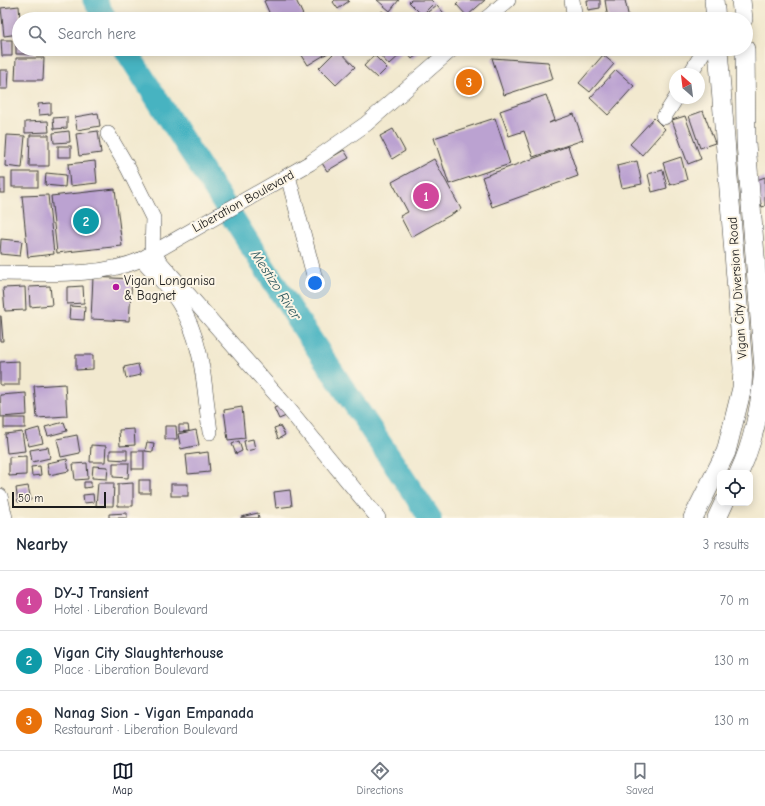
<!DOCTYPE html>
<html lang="en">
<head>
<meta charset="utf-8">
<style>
	:root { --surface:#fff; --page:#f6f6f7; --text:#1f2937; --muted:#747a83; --line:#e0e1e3; --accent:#111827 }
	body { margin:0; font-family:"Comic Neue",sans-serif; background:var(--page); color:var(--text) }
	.controls { position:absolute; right:12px; bottom:12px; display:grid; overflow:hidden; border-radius:8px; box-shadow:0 2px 10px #0003 }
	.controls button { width:36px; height:36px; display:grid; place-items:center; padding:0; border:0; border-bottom:1px solid var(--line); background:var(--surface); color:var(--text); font:20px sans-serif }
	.compass { position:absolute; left:669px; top:68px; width:36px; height:36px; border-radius:50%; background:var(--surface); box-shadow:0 2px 10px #0003; rotate:332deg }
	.scale { position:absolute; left:12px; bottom:10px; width:94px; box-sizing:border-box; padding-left:4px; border:2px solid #1c1c1c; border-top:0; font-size:11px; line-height:14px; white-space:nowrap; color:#1c1c1c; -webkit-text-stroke:3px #fcf5e5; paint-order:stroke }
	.you { position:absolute; left:315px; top:283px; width:14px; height:14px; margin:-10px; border:3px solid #fff; border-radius:50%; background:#1a73e8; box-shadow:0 0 0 6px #1a73e833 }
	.badge { display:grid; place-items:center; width:26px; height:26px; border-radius:50%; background:var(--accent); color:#fff; font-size:13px; font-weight:700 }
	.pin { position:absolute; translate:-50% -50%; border:2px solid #fff; box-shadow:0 1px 4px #0006 }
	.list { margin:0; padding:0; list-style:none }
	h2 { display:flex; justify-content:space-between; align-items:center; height:52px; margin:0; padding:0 16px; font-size:17px }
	h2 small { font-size:13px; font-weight:400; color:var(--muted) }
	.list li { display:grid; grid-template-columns:26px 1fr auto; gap:12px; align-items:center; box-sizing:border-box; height:60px; padding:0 16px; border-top:1px solid var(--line) }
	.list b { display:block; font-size:15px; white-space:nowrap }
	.list p { margin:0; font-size:13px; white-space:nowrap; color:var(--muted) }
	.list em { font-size:13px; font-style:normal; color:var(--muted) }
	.icon { flex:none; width:22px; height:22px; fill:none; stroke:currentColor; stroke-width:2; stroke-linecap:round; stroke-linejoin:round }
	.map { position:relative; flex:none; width:765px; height:518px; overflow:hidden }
	.search { position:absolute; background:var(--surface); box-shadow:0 2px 10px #0003; left:12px; right:12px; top:12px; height:44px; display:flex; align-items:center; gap:10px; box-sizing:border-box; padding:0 14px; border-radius:22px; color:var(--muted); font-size:15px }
	.sheet { height:232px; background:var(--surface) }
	nav { display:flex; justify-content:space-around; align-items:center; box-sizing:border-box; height:56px; border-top:1px solid var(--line); background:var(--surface); font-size:11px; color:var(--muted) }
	nav a { display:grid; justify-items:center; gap:2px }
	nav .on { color:var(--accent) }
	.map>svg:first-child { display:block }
</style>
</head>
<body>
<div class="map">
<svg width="765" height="518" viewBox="0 0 765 518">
	<rect width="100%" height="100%" fill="#fcf5e5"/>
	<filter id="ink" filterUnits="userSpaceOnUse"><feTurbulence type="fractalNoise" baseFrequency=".025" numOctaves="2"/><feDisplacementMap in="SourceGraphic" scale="8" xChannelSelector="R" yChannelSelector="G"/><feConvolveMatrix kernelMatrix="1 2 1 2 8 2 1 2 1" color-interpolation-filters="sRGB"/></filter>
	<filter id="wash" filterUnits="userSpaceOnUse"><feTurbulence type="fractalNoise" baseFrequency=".012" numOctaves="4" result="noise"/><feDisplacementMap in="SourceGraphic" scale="16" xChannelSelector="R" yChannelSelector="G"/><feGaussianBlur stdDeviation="0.9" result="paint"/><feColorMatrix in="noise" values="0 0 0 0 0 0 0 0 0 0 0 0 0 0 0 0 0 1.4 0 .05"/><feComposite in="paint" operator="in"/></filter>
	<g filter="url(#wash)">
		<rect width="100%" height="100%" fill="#f2e9cf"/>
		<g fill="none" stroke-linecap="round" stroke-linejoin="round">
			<g stroke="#46b3c1" stroke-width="23">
				<polyline points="94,0 106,19"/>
				<polyline points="125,49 298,320 430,518"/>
			</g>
		</g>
		<g id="blocks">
			<g fill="#bba2d1">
				<polygon points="267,0 296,0 304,17 299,19 272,19 264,1"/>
				<polygon points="335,0 348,0 349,1 338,9 333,2"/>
				<polygon points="377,0 399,0 390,11"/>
				<polygon points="411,0 431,0 434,3 422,15 409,2"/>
				<polygon points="460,0 485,0 467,16 456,4"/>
				<polygon points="587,0 600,0 600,8 588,10"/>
				<polygon points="605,0 625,0 629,19 608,19"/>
				<polygon points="437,5 449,19 421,19 420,18"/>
				<polygon points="19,6 20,19 19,19 19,34 4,36 1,8"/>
				<polygon points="382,11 392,19 375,19"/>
				<polygon points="16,39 19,39 19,49 36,49 35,54 16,54"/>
				<polygon points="1,40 12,40 12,56 2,56"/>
				<polygon points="298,49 330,49 331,51 308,65"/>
				<polygon points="338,49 355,67 336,85 319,68"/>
				<polygon points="383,49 400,49 403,52 389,65 378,53"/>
				<polygon points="404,49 424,49 412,59"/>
				<polygon points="374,55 387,68 377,78 364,66"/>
				<polygon points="603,55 614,64 590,92 579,83"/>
				<polygon points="16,58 44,58 43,80 15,80"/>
				<polygon points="492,58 548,62 553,79 504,95"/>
				<polygon points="0,70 9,70 8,89 0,89"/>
				<polygon points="616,70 634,86 608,115 590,98"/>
				<polygon points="546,95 555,120 549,123 574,114 583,140 533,157 524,131 509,136 500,111"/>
				<polygon points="51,103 51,114 39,115 38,104"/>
				<polygon points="703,111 715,143 700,148 689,116"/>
				<polygon points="98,113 100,126 77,130 75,117"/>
				<polygon points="685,116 701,159 688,164 672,120"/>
				<polygon points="67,117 67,128 54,129 53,118"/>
				<polygon points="495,118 510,164 449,184 434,138"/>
				<polygon points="654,118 665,129 642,155 630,144"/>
				<polygon points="48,121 49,132 25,133 25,122"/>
				<polygon points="393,129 405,151 392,159 380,136"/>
				<polygon points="69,131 70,142 54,143 53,133"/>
				<polygon points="98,131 101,153 79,156 76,134"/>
				<polygon points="7,135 25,136 22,168 5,166"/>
				<polygon points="30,135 49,135 49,166 29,166"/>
				<rect x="58" y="146" width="13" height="11"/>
				<polygon points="568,146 578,176 492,207 482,177"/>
				<polygon points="344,150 349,158 327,171 322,163"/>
				<polygon points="681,157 687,180 670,185 663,163"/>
				<polygon points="434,159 461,209 411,237 400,216 408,212 392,182"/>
				<polygon points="95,161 97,183 70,186 68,164"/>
				<polygon points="637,161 642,184 622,188 617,166"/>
				<polygon points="663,170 667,188 652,192 648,174"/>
				<rect x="12" y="172" width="26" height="15"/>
				<polygon points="46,173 66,175 65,187 45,185"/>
				<polygon points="765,177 765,206 762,207 754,181"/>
				<rect x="0" y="178" width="5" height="15"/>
				<polygon points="115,189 122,246 57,253 51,196"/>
				<polygon points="48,195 54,254 28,257 22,196"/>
				<polygon points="1,239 22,241 20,256 0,254"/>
				<polygon points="93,277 132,279 129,321 91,319"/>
				<polygon points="50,286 52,305 30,307 29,287"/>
				<polygon points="83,286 84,303 67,304 67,287"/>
				<polygon points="25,287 26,310 5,311 3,288"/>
				<polygon points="70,306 85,307 84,320 69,319"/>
				<polygon points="0,316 1,316 3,341 0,341"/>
				<polygon points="76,355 93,355 93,369 76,370"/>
				<polygon points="19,361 19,385 0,385 0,362"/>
				<polygon points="138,364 141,375 126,378 124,367"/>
				<polygon points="65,384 67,416 37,418 34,386"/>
				<polygon points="26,393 27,415 1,417 0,395"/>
				<polygon points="281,405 286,416 279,419 274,408"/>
				<polygon points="242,407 245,438 228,440 224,410"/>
				<rect x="4" y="418" width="21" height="10"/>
				<polygon points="64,422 67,431 48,436 45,427"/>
				<polygon points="179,425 188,425 189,431 179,432"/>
				<polygon points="165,426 176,426 177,439 165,439"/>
				<polygon points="280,426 285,435 278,439 274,428"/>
				<polygon points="39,428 43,443 29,446 25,432"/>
				<polygon points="134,429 135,445 120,446 119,430"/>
				<polygon points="196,430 199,445 181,449 178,434"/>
				<polygon points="22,432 25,451 7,453 5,434"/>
				<polygon points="77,435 80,453 61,457 57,439"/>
				<polygon points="253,439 255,449 246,451 244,441"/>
				<polygon points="239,441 242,451 236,454 232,444"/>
				<polygon points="147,442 154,443 153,452 145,451"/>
				<polygon points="91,445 106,446 105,462 90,462"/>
				<polygon points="48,447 50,458 32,462 30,450"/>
				<polygon points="110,450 127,450 127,460 110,459"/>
				<rect x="132" y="451" width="12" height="18"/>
				<polygon points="208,452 210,472 188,474 186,455"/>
				<polygon points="26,456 26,475 9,476 9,457"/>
				<polygon points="67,459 69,471 49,475 47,463"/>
				<polygon points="87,463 88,479 75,480 73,464"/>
				<polygon points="113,463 129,463 128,478 113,477"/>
				<polygon points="40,466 41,475 32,476 31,467"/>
				<polygon points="93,466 108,467 107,479 92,478"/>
				<rect x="139" y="480" width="11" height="13"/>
				<polygon points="84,482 91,482 91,487 84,488"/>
				<polygon points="98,483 114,483 113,506 96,506"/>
				<polygon points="133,483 133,506 118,506 118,484"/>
				<rect x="171" y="484" width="17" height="12"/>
				<polygon points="28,486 31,500 18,502 16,488"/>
				<polygon points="290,490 292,506 276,508 274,492"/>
				<polygon points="93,494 94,502 84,503 83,495"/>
				<polygon points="127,513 127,518 109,518 109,514"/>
				<polygon points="258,513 259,518 241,518 241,517"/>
			</g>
		</g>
	</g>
	<g filter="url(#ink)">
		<use href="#blocks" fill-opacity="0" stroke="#3c3b37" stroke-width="1"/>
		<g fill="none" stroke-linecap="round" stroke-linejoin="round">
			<defs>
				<g id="minor">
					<polyline points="572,0 575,19"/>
					<polyline points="486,19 508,0"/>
					<polyline points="690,74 705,49"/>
					<polyline points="664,117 676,98"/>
					<polyline points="108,134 128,168 153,218 152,253 287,407 378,518"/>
					<polyline points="288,176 315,279"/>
					<path d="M142,259C154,273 169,287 179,303C204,342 204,388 210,432"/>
					<path d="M0,273C46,273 99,278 142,259L310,163L366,124L452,49"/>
					<polyline points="0,496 5,518"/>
				</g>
				<g id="major">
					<polyline points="714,0 716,19"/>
					<polyline points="741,0 743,19"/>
					<path d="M739,473C754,441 761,403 764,368L746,143L745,49"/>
					<polyline points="693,518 726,452 742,388 743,368 718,49"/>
					<polyline points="717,518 724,503"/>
				</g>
			</defs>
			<use href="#minor" stroke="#3c3b37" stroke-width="16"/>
			<use href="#major" stroke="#3c3b37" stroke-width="20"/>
			<use href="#minor" stroke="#fff" stroke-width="15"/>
			<use href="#major" stroke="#fff" stroke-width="19"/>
		</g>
	</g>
	<circle fill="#b5179e" stroke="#fcf5e5" stroke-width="1.5" cx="116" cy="287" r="4"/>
	<g text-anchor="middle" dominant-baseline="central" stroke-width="4" stroke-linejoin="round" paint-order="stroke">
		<g font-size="13" fill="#1c1c1c" stroke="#fcf5e5">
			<text transform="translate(243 201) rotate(-29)">Liberation Boulevard</text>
			<text transform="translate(737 288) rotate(-94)">Vigan City Diversion Road</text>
		</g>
		<g font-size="13" fill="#1c1c1c" stroke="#fcf5e5" text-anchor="start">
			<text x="124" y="280">Vigan Longanisa<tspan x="124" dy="15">&amp; Bagnet</tspan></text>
		</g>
		<g font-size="14" font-style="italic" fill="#2d585e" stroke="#fcf5e5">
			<text transform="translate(276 285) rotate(57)">Mestizo River</text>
		</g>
	</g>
</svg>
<div class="controls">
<button><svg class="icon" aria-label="locate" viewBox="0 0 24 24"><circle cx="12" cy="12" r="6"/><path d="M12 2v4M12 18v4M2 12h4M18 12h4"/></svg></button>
</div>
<svg class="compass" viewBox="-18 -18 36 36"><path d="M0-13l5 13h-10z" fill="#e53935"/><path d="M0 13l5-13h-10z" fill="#747a83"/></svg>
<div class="scale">50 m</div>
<div class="you"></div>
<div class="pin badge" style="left:426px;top:196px;background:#d1479c">1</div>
<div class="pin badge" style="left:86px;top:221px;background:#0f9aa8">2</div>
<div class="pin badge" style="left:469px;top:82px;background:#e8710a">3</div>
<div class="search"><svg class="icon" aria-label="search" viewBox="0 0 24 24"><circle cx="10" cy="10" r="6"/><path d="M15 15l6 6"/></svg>Search here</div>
</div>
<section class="sheet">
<h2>Nearby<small>3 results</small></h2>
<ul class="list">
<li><span class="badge" style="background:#d1479c">1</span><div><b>DY-J Transient</b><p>Hotel · Liberation Boulevard</p></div><em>70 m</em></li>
<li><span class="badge" style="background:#0f9aa8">2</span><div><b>Vigan City Slaughterhouse</b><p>Place · Liberation Boulevard</p></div><em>130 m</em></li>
<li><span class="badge" style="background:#e8710a">3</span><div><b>Nanag Sion - Vigan Empanada</b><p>Restaurant · Liberation Boulevard</p></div><em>130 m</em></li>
</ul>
</section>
<nav>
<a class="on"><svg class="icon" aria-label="map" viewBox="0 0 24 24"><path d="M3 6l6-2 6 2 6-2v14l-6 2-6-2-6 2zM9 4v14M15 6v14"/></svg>Map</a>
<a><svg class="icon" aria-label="directions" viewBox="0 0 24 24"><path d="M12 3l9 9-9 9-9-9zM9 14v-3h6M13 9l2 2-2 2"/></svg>Directions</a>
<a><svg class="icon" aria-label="saved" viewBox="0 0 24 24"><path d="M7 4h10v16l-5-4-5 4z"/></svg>Saved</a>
</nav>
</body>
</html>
